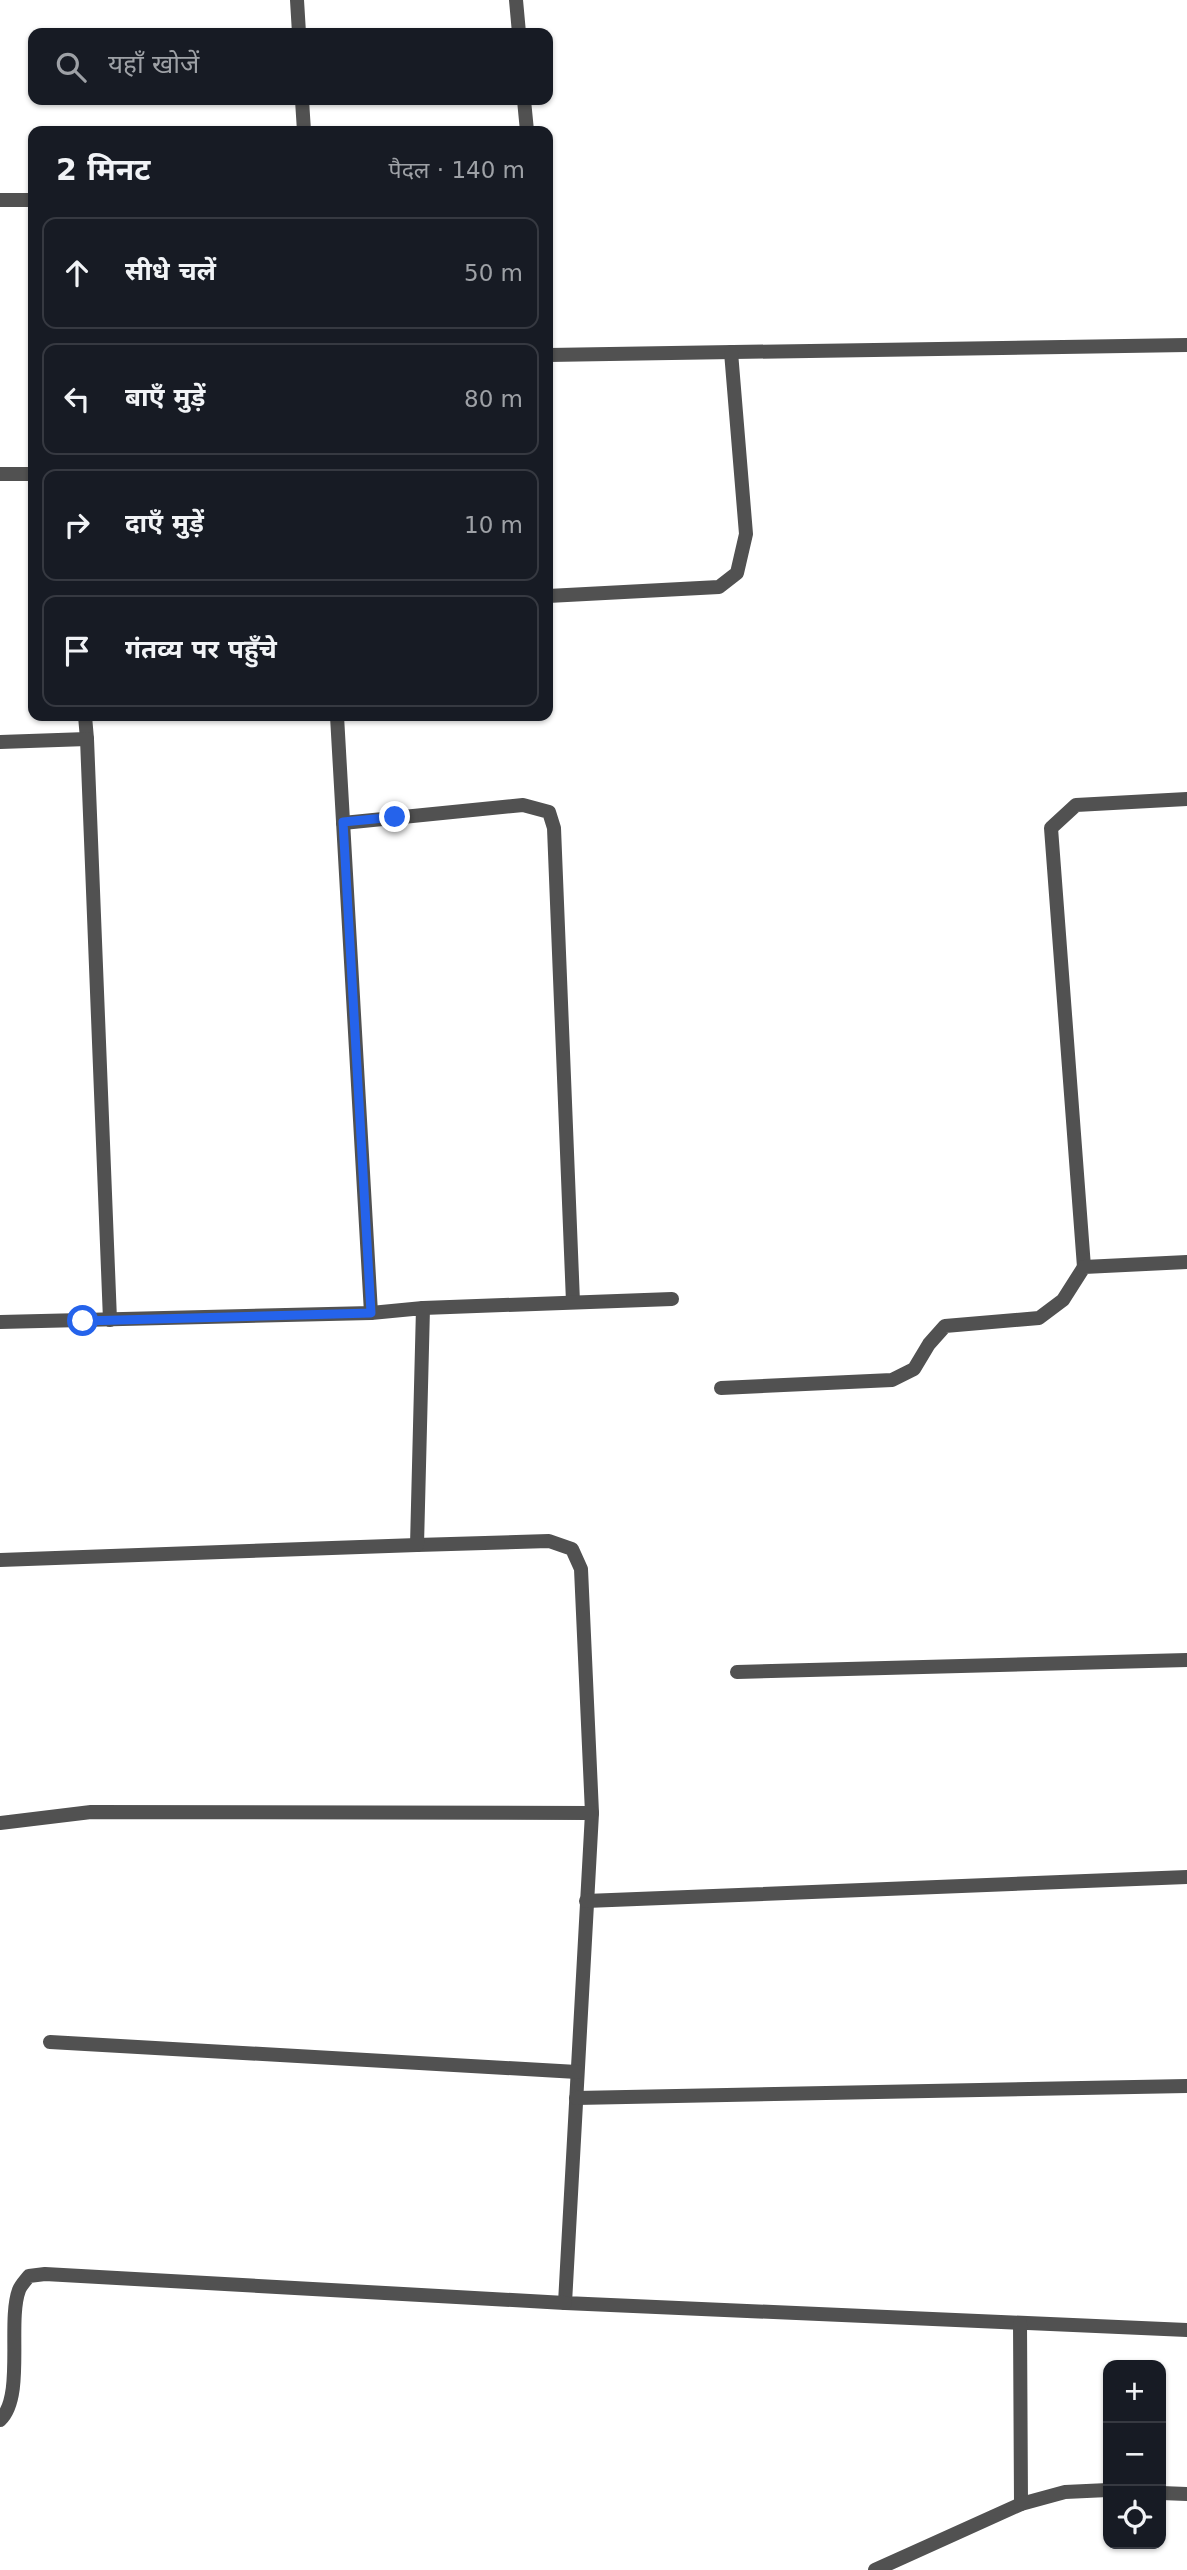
<!DOCTYPE html>
<html lang="hi">
<head>
<meta charset="utf-8">
<style>
	:root { --surface:#171b24; --page:#242831; --text:#f1f3f6; --muted:#9ea1a6; --line:#363941 }
	body { margin:0; font-family:"DejaVu Sans","Noto Sans Devanagari",sans-serif; background:var(--page); color:var(--text) }
	.controls { position:absolute; right:21px; bottom:21px; display:grid; overflow:hidden; border-radius:14px; box-shadow:0 2px 5px #0004 }
	.controls button { width:63px; height:63px; display:grid; place-items:center; padding:0; border:0; border-bottom:2px solid var(--line); background:var(--surface); color:var(--text); font:35px sans-serif }
	.stop { position:absolute; width:21px; height:21px; margin:-16px; border:5px solid #2563eb; border-radius:50%; background:#fff }
	.stop.end { background:#2563eb; border-color:#fff; box-shadow:0 2px 7px #0008 }
	.list { margin:0; padding:0; list-style:none }
	h2 { display:flex; justify-content:space-between; align-items:center; height:91px; margin:0; padding:0 28px; font-size:30px }
	h2 small { font-size:23px; font-weight:400; color:var(--muted) }
	.list li { display:grid; grid-template-columns:46px 1fr auto; gap:21px; align-items:center; box-sizing:border-box; height:112px; margin:0 14px 14px; padding:0 14px; border:2px solid var(--line); border-radius:14px }
	.list b { display:block; font-size:26px; white-space:nowrap }
	.list em { font-size:23px; font-style:normal; color:var(--muted) }
	.icon { flex:none; width:38px; height:38px; fill:none; stroke:currentColor; stroke-width:2; stroke-linecap:round; stroke-linejoin:round }
	.map { position:relative; flex:none; width:1187px; height:2570px; overflow:hidden }
	.search { position:absolute; background:var(--surface); box-shadow:0 2px 5px #0004; left:28px; top:28px; width:525px; height:77px; display:flex; align-items:center; gap:18px; box-sizing:border-box; padding:0 24px; border-radius:14px; color:var(--muted); font-size:26px }
	.panel { position:absolute; background:var(--surface); box-shadow:0 2px 5px #0004; left:28px; top:126px; width:525px; height:595px; border-radius:14px }
	.map>svg:first-child { display:block }
</style>
</head>
<body>
<div class="map">
<svg width="1187" height="2570" viewBox="0 0 1187 2570">
	<rect width="100%" height="100%" fill="#fff"/>
	<g fill="none" stroke-linecap="round" stroke-linejoin="round">
		<g stroke="#515151" stroke-width="14">
			<polyline points="1084,1267 1051,828 1076,805 1187,799"/>
			<polyline points="721,1388 892,1380 914,1369 929,1344 945,1326 1039,1318 1063,1300 1084,1267 1187,1262"/>
		</g>
		<g stroke="#515151" stroke-width="14">
			<polyline points="297,0 299,33"/>
			<polyline points="516,0 519,33"/>
			<polyline points="302,100 304,131"/>
			<polyline points="524,100 527,131"/>
			<polyline points="0,200 33,200"/>
			<polyline points="548,355 1187,345"/>
			<polyline points="0,474 33,474"/>
			<polyline points="548,596 719,587 737,573 746,534 731,352"/>
			<polyline points="85,716 87,739"/>
			<polyline points="0,742 87,739 110,1320"/>
			<polyline points="343,823 523,805 549,812 554,828 573,1302"/>
			<polyline points="423,1308 672,1299"/>
			<polyline points="0,1322 371,1313 337,716"/>
			<polyline points="417,1545 549,1541 572,1549 581,1569 592,1813 565,2303 1187,2330"/>
			<polyline points="0,1560 417,1545 423,1308 371,1313"/>
			<polyline points="737,1672 1187,1660"/>
			<polyline points="0,1823 91,1812 592,1813"/>
			<polyline points="586,1901 1187,1877"/>
			<polyline points="50,2042 577,2072"/>
			<polyline points="576,2098 1187,2086"/>
			<polyline points="1020,2323 1021,2504"/>
			<path d="M0,2420C25,2397 7,2322 19,2290C21,2285 26,2280 29,2276L45,2274L565,2303"/>
			<polyline points="1161,2493 1187,2494"/>
			<polyline points="875,2570 1021,2504 1065,2492 1108,2490"/>
		</g>
	</g>
	<g fill="none" stroke-linecap="round" stroke-linejoin="round">
		<polyline stroke="#2563eb" stroke-width="9" points="83,1321 371,1313 343,822 395,817"/>
	</g>
</svg>
<div class="controls">
<button>+</button>
<button>−</button>
<button><svg class="icon" aria-label="locate" viewBox="0 0 24 24"><circle cx="12" cy="12" r="6"/><path d="M12 2v4M12 18v4M2 12h4M18 12h4"/></svg></button>
</div>
<div class="stop" style="left:83px;top:1321px"></div>
<div class="stop end" style="left:395px;top:817px"></div>
<div class="search"><svg class="icon" aria-label="search" viewBox="0 0 24 24"><circle cx="10" cy="10" r="6"/><path d="M15 15l6 6"/></svg>यहाँ खोजें</div>
<section class="panel">
<h2>2 मिनट<small>पैदल · 140 m</small></h2>
<ul class="list">
<li><svg class="icon" aria-label="ahead" viewBox="0 0 24 24"><path d="M12 20V5M6 11l6-6 6 6"/></svg><div><b>सीधे चलें</b></div><em>50 m</em></li>
<li><svg class="icon" aria-label="left" viewBox="0 0 24 24"><path d="M17 20v-9H6M10 6l-5 5 5 5"/></svg><div><b>बाएँ मुड़ें</b></div><em>80 m</em></li>
<li><svg class="icon" aria-label="right" viewBox="0 0 24 24"><path d="M7 20v-9h11M14 6l5 5-5 5"/></svg><div><b>दाएँ मुड़ें</b></div><em>10 m</em></li>
<li><svg class="icon" aria-label="arrive" viewBox="0 0 24 24"><path d="M6 21V4h12l-3 4 3 4H6"/></svg><div><b>गंतव्य पर पहुँचे</b></div></li>
</ul>
</section>
</div>
</body>
</html>
